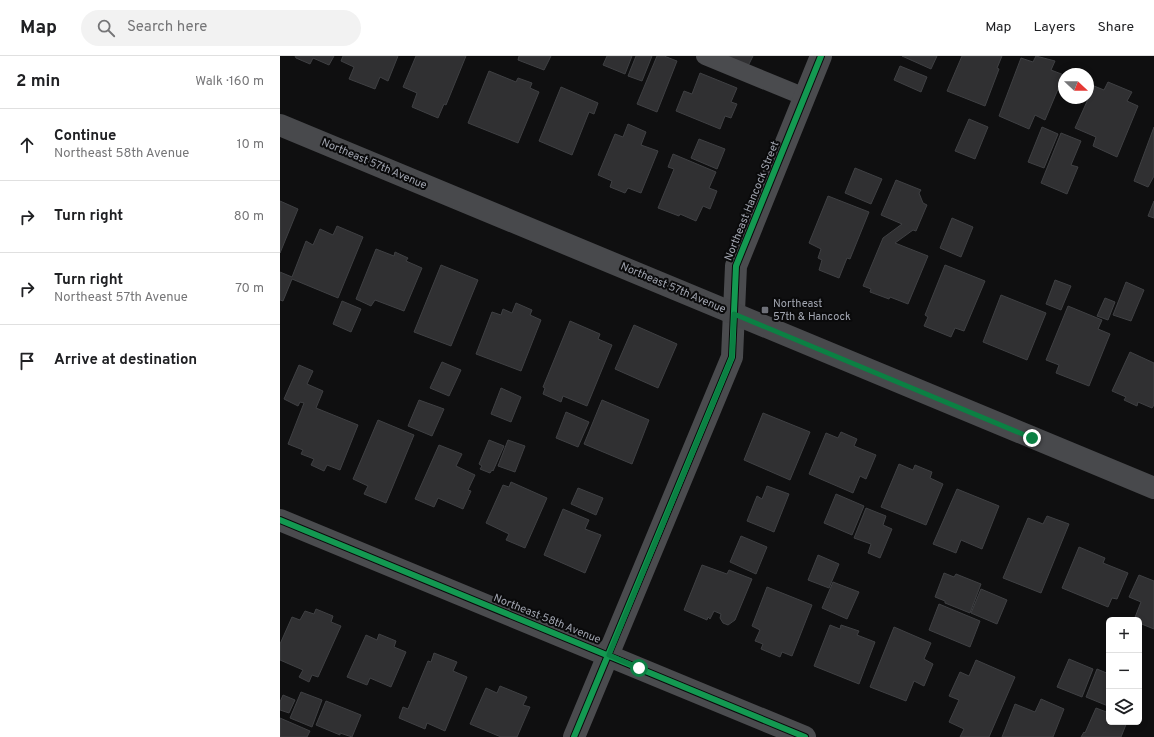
<!DOCTYPE html>
<html lang="en">
<head>
<meta charset="utf-8">
<style>
	:root { --surface:#fff; --page:#f2f2f2; --text:#202124; --muted:#757577; --line:#e0e0e0 }
	body { margin:0; font-family:Overpass,sans-serif; background:var(--page); color:var(--text) }
	.controls { position:absolute; right:12px; bottom:12px; display:grid; overflow:hidden; border-radius:6px; box-shadow:0 2px 6px #0003 }
	.controls button { width:36px; height:36px; display:grid; place-items:center; padding:0; border:0; border-bottom:1px solid var(--line); background:var(--surface); color:var(--text); font:20px sans-serif }
	.compass { position:absolute; left:778px; top:12px; width:36px; height:36px; border-radius:50%; background:var(--surface); box-shadow:0 2px 6px #0003; rotate:112deg }
	.stop { position:absolute; width:12px; height:12px; margin:-9px; border:3px solid #0b8043; border-radius:50%; background:#fff }
	.stop.end { background:#0b8043; border-color:#fff; box-shadow:0 1px 4px #0008 }
	.list { margin:0; padding:0; list-style:none }
	h2 { display:flex; justify-content:space-between; align-items:center; height:52px; margin:0; padding:0 16px; font-size:17px }
	h2 small { font-size:13px; font-weight:400; color:var(--muted) }
	.list li { display:grid; grid-template-columns:26px 1fr auto; gap:12px; align-items:center; box-sizing:border-box; height:72px; padding:0 16px; border-top:1px solid var(--line) }
	.list b { display:block; font-size:15px; white-space:nowrap }
	.list p { margin:0; font-size:13px; white-space:nowrap; color:var(--muted) }
	.list em { font-size:13px; font-style:normal; color:var(--muted) }
	.icon { flex:none; width:22px; height:22px; fill:none; stroke:currentColor; stroke-width:2; stroke-linecap:round; stroke-linejoin:round }
	.map { position:relative; flex:none; width:874px; height:681px; overflow:hidden }
	header { display:flex; align-items:center; gap:24px; box-sizing:border-box; height:56px; padding:0 20px; background:var(--surface); border-bottom:1px solid var(--line) }
	header strong { font-size:19px }
	nav { display:flex; gap:22px; margin-inline-start:auto; font-size:14px }
	.search { width:280px; height:36px; background:var(--page); display:flex; align-items:center; gap:10px; box-sizing:border-box; padding:0 14px; border-radius:22px; color:var(--muted); font-size:15px }
	main { display:flex }
	aside { flex:1; background:var(--surface) }
	.map>svg:first-child { display:block }
</style>
</head>
<body>
<header>
<strong>Map</strong>
<div class="search"><svg class="icon" aria-label="search" viewBox="0 0 24 24"><circle cx="10" cy="10" r="6"/><path d="M15 15l6 6"/></svg>Search here</div>
<nav><a>Map</a><a>Layers</a><a>Share</a></nav>
</header>
<main>
<aside>
<h2>2 min<small>Walk · 160 m</small></h2>
<ul class="list">
<li><svg class="icon" aria-label="ahead" viewBox="0 0 24 24"><path d="M12 20V5M6 11l6-6 6 6"/></svg><div><b>Continue</b><p>Northeast 58th Avenue</p></div><em>10 m</em></li>
<li><svg class="icon" aria-label="right" viewBox="0 0 24 24"><path d="M7 20v-9h11M14 6l5 5-5 5"/></svg><div><b>Turn right</b></div><em>80 m</em></li>
<li><svg class="icon" aria-label="right" viewBox="0 0 24 24"><path d="M7 20v-9h11M14 6l5 5-5 5"/></svg><div><b>Turn right</b><p>Northeast 57th Avenue</p></div><em>70 m</em></li>
<li><svg class="icon" aria-label="arrive" viewBox="0 0 24 24"><path d="M6 21V4h12l-3 4 3 4H6"/></svg><div><b>Arrive at destination</b></div></li>
</ul>
</aside>
<div class="map">
<svg width="874" height="681" viewBox="0 0 874 681">
	<rect width="100%" height="100%" fill="#0f0f10"/>
	<g fill="#303032" stroke="#3f4043">
		<polygon points="15,0 54,0 49,9 33,2 30,8 16,2"/>
		<polygon points="63,0 118,0 108,25 100,21 95,33 69,23 74,11 61,5"/>
		<polygon points="136,0 186,0 166,49 164,48 158,62 132,51 137,37 123,31"/>
		<polygon points="239,0 271,0 264,14 238,4"/>
		<polygon points="327,0 352,0 345,18 323,9"/>
		<polygon points="356,0 372,0 362,25 348,20"/>
		<polygon points="377,0 384,0 397,5 377,56 357,48"/>
		<polygon points="445,0 473,0 468,10"/>
		<polygon points="622,0 657,0 651,13"/>
		<polygon points="682,0 722,0 717,12 719,13 705,50 667,35"/>
		<polygon points="756,0 775,5 771,14 784,19 765,64 755,59 749,73 719,60 741,2 753,6"/>
		<polygon points="620,10 647,21 641,36 614,24"/>
		<polygon points="209,15 236,26 238,22 252,27 250,32 259,36 238,87 188,67"/>
		<polygon points="420,17 457,32 451,46 457,48 451,62 445,60 440,73 396,55 404,35 412,38"/>
		<polygon points="828,26 852,36 847,45 858,50 837,101 813,90 816,81 795,72 814,30 824,34"/>
		<polygon points="281,31 318,47 314,58 309,56 292,99 259,85"/>
		<polygon points="689,63 708,71 695,103 675,95"/>
		<polygon points="348,68 366,76 361,89 378,95 361,137 348,132 345,137 330,131 332,125 318,119 335,78 343,81"/>
		<polygon points="762,71 778,78 764,112 748,106"/>
		<polygon points="874,71 874,120 868,131 854,125"/>
		<polygon points="781,77 801,85 791,109 798,111 787,138 761,127"/>
		<polygon points="419,83 445,93 437,113 411,102"/>
		<polygon points="393,98 436,116 429,132 437,135 430,153 423,150 416,165 400,158 399,160 378,152 394,113 388,111"/>
		<polygon points="575,112 602,123 591,148 565,137"/>
		<polygon points="616,124 641,134 639,137 643,147 647,149 636,175 633,174 615,187 648,200 628,248 610,241 609,243 590,236 591,233 583,230 603,182 622,168 601,159"/>
		<polygon points="548,140 589,156 570,203 567,202 559,222 539,214 542,204 538,202 541,193 529,187"/>
		<polygon points="0,145 18,153 0,197"/>
		<polygon points="874,145 874,162 868,160"/>
		<polygon points="672,162 693,171 681,201 660,192"/>
		<polygon points="57,170 83,181 58,242 12,223 3,245 0,244 0,216 12,221 26,185 33,189 40,173 53,179"/>
		<polygon points="96,193 114,200 115,196 128,202 126,205 142,212 124,255 95,244 91,250 76,243"/>
		<polygon points="161,209 198,224 171,290 134,276"/>
		<polygon points="665,209 705,225 684,275 675,272 671,281 644,270 648,261 645,259"/>
		<polygon points="775,224 791,230 781,254 766,248"/>
		<polygon points="846,226 864,234 851,265 833,259"/>
		<polygon points="721,239 766,257 747,304 703,286"/>
		<polygon points="825,242 835,246 828,264 817,260"/>
		<polygon points="62,245 81,253 71,276 53,268"/>
		<polygon points="236,247 252,254 250,259 261,264 241,315 196,298 212,256 221,259 223,253 232,257"/>
		<polygon points="788,250 822,264 818,273 830,278 809,330 776,317 779,309 766,304"/>
		<polygon points="290,265 320,278 318,283 332,289 307,350 283,340 281,346 263,338 265,332 263,331"/>
		<polygon points="354,269 397,288 378,332 335,313"/>
		<polygon points="850,296 874,307 874,349 872,352 858,346 857,350 844,344 846,341 832,335"/>
		<polygon points="162,306 181,314 169,340 150,332"/>
		<polygon points="19,309 33,315 27,328 43,335 36,352 78,369 60,414 47,409 44,415 31,409 34,403 21,398 23,394 8,388 24,347 20,346 18,350 4,343"/>
		<polygon points="221,332 241,341 231,366 211,358"/>
		<polygon points="139,344 164,353 152,380 128,370"/>
		<polygon points="322,344 369,364 352,408 304,388"/>
		<polygon points="286,356 309,366 298,391 276,382"/>
		<polygon points="483,357 530,376 510,424 464,404"/>
		<polygon points="98,364 134,379 106,447 84,438 88,430 73,423"/>
		<polygon points="561,376 577,383 574,390 596,399 586,423 580,420 573,437 529,418 546,377 558,382"/>
		<polygon points="209,384 224,390 213,415 212,414 210,417 200,413 202,410 199,408"/>
		<polygon points="228,384 245,390 235,416 218,410"/>
		<polygon points="159,389 182,398 176,410 195,419 188,434 191,435 183,453 158,442 154,451 135,443"/>
		<polygon points="619,408 633,414 635,409 652,416 650,422 663,428 646,469 601,451"/>
		<polygon points="231,426 267,442 245,492 226,484 229,478 206,467 223,429 229,431"/>
		<polygon points="487,430 509,438 494,476 467,465 477,440 482,443"/>
		<polygon points="298,432 323,442 316,459 291,448"/>
		<polygon points="677,433 719,450 702,493 681,484 676,497 653,488"/>
		<polygon points="556,438 584,450 572,479 544,467"/>
		<polygon points="586,452 606,460 603,469 612,473 600,502 588,497 591,488 574,482"/>
		<polygon points="283,453 309,464 305,473 321,479 305,517 264,499"/>
		<polygon points="767,460 789,468 761,537 723,522 748,462 763,468"/>
		<polygon points="461,480 487,491 476,518 450,506"/>
		<polygon points="799,491 825,502 823,507 848,517 837,543 832,542 828,551 782,532"/>
		<polygon points="538,499 559,508 549,532 528,524"/>
		<polygon points="422,509 447,518 449,514 472,523 455,564 448,569 443,567 440,562 441,558 434,555 430,563 428,561 427,564 404,554"/>
		<polygon points="664,517 674,521 676,518 701,528 690,557 665,547 665,545 655,541"/>
		<polygon points="859,519 874,525 874,573 859,567 859,564 854,564 861,546 849,541"/>
		<polygon points="553,526 579,536 567,563 542,552"/>
		<polygon points="487,531 532,549 512,600 502,596 500,601 481,593 483,588 475,585 480,574 472,570"/>
		<polygon points="701,533 727,544 717,568 691,557"/>
		<polygon points="659,548 700,565 690,591 649,574"/>
		<polygon points="36,553 53,560 51,566 61,570 38,621 32,619 29,626 19,621 23,614 0,604 0,588 12,561 20,564 25,555 34,558"/>
		<polygon points="550,569 560,573 561,569 579,575 577,579 595,586 579,628 534,610"/>
		<polygon points="614,571 651,587 644,603 653,608 644,630 634,625 626,645 590,631"/>
		<polygon points="99,578 116,585 114,591 126,596 111,631 90,622 87,629 67,621 86,579 97,584"/>
		<polygon points="154,597 177,606 173,615 187,621 165,675 147,667 145,673 119,662 123,651 128,653 148,605 151,606"/>
		<polygon points="789,603 813,613 802,641 777,631"/>
		<polygon points="696,604 735,621 709,681 680,681 684,673 669,666 679,644 669,640 680,616 689,620"/>
		<polygon points="817,613 829,618 828,650 806,641"/>
		<polygon points="220,630 247,641 243,649 250,651 237,681 221,681 190,668 206,632 217,637"/>
		<polygon points="21,636 42,644 32,671 10,662"/>
		<polygon points="3,639 15,644 9,657 0,654 0,646"/>
		<polygon points="761,643 784,653 773,681 722,681 735,648 755,656"/>
		<polygon points="46,645 81,659 72,681 60,677 60,679 36,669"/>
		<polygon points="816,652 829,657 829,666 847,666 841,681 801,681 804,676 805,677"/>
		<polygon points="0,662 30,675 27,681 0,681"/>
	</g>
	<g fill="none" stroke-linecap="round" stroke-linejoin="round">
		<polyline stroke="#4a4b4e" stroke-width="18" points="425,0 525,41"/>
		<g stroke="#4a4b4e" stroke-width="22">
			<polyline points="0,464 525,681"/>
			<polyline points="294,681 452,301 456,210 541,0"/>
		</g>
		<polyline stroke="#48494c" stroke-width="22" points="0,69 874,432"/>
		<defs>
			<g id="cycleway">
				<polyline points="0,464 525,681"/>
				<polyline points="294,681 452,301 456,210 541,0"/>
			</g>
		</defs>
		<use href="#cycleway" stroke="#0a0a0b" stroke-width="8"/>
		<use href="#cycleway" stroke="#139951" stroke-width="6"/>
	</g>
	<g fill="none" stroke-linecap="round" stroke-linejoin="round">
		<polyline stroke="#0b8043" stroke-width="5" points="359,612 329,599 452,301 454,258 752,382"/>
	</g>
	<rect fill="#6e7078" stroke="#0a0a0b" stroke-width="1.5" x="481" y="250" width="8" height="8" rx="2"/>
	<g text-anchor="middle" dominant-baseline="central" stroke-width="4" stroke-linejoin="round" paint-order="stroke">
		<g font-size="11" fill="#a1a5b0" stroke="#0a0a0b">
			<text transform="translate(94 108) rotate(23)">Northeast 57th Avenue</text>
			<text transform="translate(472 145) rotate(-68)">Northeast Hancock Street</text>
			<text transform="translate(393 232) rotate(23)">Northeast 57th Avenue</text>
			<text transform="translate(267 563) rotate(22)">Northeast 58th Avenue</text>
		</g>
		<g font-size="11" fill="#a1a5b0" stroke="#0a0a0b" text-anchor="start">
			<text x="493" y="248">Northeast<tspan x="493" dy="13">57th &amp; Hancock</tspan></text>
		</g>
	</g>
</svg>
<div class="controls">
<button>+</button>
<button>−</button>
<button><svg class="icon" aria-label="layers" viewBox="0 0 24 24"><path d="M12 4l9 5-9 5-9-5zM3 14l9 5 9-5"/></svg></button>
</div>
<svg class="compass" viewBox="-18 -18 36 36"><path d="M0-13l5 13h-10z" fill="#e53935"/><path d="M0 13l5-13h-10z" fill="#757577"/></svg>
<div class="stop" style="left:359px;top:612px"></div>
<div class="stop end" style="left:752px;top:382px"></div>
</div>
</main>
</body>
</html>
